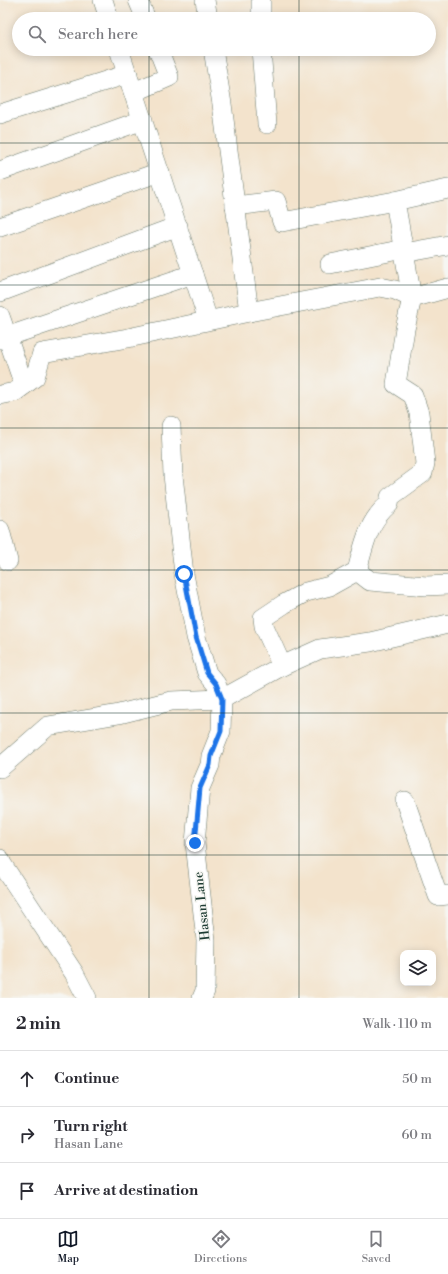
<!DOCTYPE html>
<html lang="en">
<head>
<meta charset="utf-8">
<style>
	:root { --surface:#fff; --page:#f7f7f7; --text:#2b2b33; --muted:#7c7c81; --line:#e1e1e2; --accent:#111827 }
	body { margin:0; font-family:"Libre Bodoni",serif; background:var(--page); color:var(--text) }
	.controls { position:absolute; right:12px; bottom:12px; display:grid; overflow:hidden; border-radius:8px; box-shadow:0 2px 10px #0003 }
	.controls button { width:36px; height:36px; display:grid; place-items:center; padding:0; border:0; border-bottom:1px solid var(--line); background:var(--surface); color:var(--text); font:20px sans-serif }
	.stop { position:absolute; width:12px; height:12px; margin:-9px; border:3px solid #1a73e8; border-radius:50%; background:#fff }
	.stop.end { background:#1a73e8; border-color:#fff; box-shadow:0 1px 4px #0008 }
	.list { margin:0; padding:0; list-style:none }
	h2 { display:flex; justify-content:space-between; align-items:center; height:52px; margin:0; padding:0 16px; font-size:17px }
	h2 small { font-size:13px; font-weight:400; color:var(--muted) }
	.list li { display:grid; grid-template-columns:26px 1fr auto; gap:12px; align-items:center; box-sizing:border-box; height:56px; padding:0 16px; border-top:1px solid var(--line) }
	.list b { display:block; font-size:15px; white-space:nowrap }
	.list p { margin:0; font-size:13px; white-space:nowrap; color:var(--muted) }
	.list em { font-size:13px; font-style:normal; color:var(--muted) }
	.icon { flex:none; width:22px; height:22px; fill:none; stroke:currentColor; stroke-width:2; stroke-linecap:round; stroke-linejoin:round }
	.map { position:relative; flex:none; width:448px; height:998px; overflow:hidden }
	.search { position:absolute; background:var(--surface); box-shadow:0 2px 10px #0003; left:12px; right:12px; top:12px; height:44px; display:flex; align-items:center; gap:10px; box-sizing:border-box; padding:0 14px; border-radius:22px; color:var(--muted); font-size:15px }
	.sheet { height:220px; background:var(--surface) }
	nav { display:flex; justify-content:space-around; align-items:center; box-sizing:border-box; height:56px; border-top:1px solid var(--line); background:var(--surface); font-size:11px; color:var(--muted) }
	nav a { display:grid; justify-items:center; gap:2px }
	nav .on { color:var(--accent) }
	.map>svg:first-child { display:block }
</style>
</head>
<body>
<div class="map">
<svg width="448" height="998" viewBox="0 0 448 998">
	<rect width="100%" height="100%" fill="#f6f6f2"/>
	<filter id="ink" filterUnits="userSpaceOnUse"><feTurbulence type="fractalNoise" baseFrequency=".025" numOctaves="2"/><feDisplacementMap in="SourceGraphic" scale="8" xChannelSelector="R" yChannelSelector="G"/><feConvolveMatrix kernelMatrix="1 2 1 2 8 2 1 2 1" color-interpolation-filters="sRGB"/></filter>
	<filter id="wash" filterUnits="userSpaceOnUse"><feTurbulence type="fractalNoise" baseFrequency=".012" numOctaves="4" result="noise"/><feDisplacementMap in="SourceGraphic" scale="16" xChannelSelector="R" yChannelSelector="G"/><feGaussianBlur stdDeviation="0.9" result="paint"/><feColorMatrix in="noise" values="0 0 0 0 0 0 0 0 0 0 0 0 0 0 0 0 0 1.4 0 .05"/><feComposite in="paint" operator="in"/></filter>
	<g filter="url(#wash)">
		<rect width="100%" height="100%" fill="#f3e3cc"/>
	</g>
	<g filter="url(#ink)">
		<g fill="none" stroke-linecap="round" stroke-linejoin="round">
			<defs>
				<g id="minor">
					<polyline points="103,0 109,19"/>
					<polyline points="138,0 146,19"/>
					<polyline points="205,0 208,19"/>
					<polyline points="261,0 261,19"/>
					<polyline points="119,49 208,320"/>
					<polyline points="213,49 222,104 249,312"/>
					<polyline points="261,49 267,124"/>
					<polyline points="134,92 169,77 158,49"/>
					<polyline points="0,114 128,74"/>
					<polyline points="0,171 143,120"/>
					<polyline points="235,206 276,201 282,222 395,201"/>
					<polyline points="0,227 160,172"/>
					<polyline points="404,253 448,245"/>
					<polyline points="330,264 404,249"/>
					<polyline points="0,292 178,226"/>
					<polyline points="412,298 395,201 448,189"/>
					<polyline points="0,316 24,385"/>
					<polyline points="0,339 193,274"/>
					<polyline points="0,395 15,392 35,377 42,353 128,338 249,312 380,287 395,290 412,298"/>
					<polyline points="171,426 173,475 184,574 196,637 207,673 216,684 222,699 221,731 211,756 210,765 200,788 195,843 206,940 205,991 202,998"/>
					<polyline points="0,530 8,561"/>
					<polyline points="357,571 370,581 426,586 448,585"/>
					<path d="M282,666L264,626L263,618L284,604L306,592L330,586L357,571C364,545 368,521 389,504L390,497L423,473L425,463L419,413L413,395L396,384L405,329L412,298L448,288"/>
					<polyline points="0,768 48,726 119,714 171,701 222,699 282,666 320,649 370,642 448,624"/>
					<polyline points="405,801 438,896 448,895"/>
					<polyline points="0,859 2,864 74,973 87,998"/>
				</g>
			</defs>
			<use href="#minor" stroke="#697769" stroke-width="20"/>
			<use href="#minor" stroke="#fff" stroke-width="19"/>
		</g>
	</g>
	<g fill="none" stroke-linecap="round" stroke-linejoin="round" filter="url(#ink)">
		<polyline stroke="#1a73e8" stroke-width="5" points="184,574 196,637 207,673 216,684 222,699 221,731 211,756 210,765 200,788 195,843"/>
	</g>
	<path fill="none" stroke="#1f3d34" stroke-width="1" stroke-opacity="0.55" d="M149,0V19M299,0V19M149,49V998M299,49V998M0,143H448M0,285H448M0,428H448M0,570H448M0,713H448M0,855H448"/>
	<g text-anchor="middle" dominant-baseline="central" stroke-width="3" stroke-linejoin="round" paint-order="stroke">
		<g font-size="13" fill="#1f3d34" stroke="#f6f6f2">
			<text transform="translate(202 906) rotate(-96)">Hasan Lane</text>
		</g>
	</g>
</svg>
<div class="controls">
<button><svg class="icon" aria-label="layers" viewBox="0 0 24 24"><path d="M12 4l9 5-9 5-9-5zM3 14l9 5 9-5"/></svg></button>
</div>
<div class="stop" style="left:184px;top:574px"></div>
<div class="stop end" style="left:195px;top:843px"></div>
<div class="search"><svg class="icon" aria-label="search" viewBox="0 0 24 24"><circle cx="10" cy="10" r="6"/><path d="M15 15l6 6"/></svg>Search here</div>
</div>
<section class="sheet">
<h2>2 min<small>Walk · 110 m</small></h2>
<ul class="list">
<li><svg class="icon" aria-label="ahead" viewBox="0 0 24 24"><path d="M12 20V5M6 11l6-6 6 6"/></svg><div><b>Continue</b></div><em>50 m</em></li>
<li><svg class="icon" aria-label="right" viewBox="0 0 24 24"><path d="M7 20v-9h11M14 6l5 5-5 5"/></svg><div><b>Turn right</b><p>Hasan Lane</p></div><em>60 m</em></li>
<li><svg class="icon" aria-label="arrive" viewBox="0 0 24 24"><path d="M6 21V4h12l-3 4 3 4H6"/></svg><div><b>Arrive at destination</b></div></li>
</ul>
</section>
<nav>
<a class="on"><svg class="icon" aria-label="map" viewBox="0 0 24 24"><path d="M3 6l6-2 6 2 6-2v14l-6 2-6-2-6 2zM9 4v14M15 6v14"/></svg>Map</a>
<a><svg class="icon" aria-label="directions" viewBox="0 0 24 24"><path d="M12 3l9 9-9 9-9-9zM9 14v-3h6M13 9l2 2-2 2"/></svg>Directions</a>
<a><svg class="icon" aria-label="saved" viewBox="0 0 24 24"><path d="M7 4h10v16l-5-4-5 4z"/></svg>Saved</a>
</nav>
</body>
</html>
